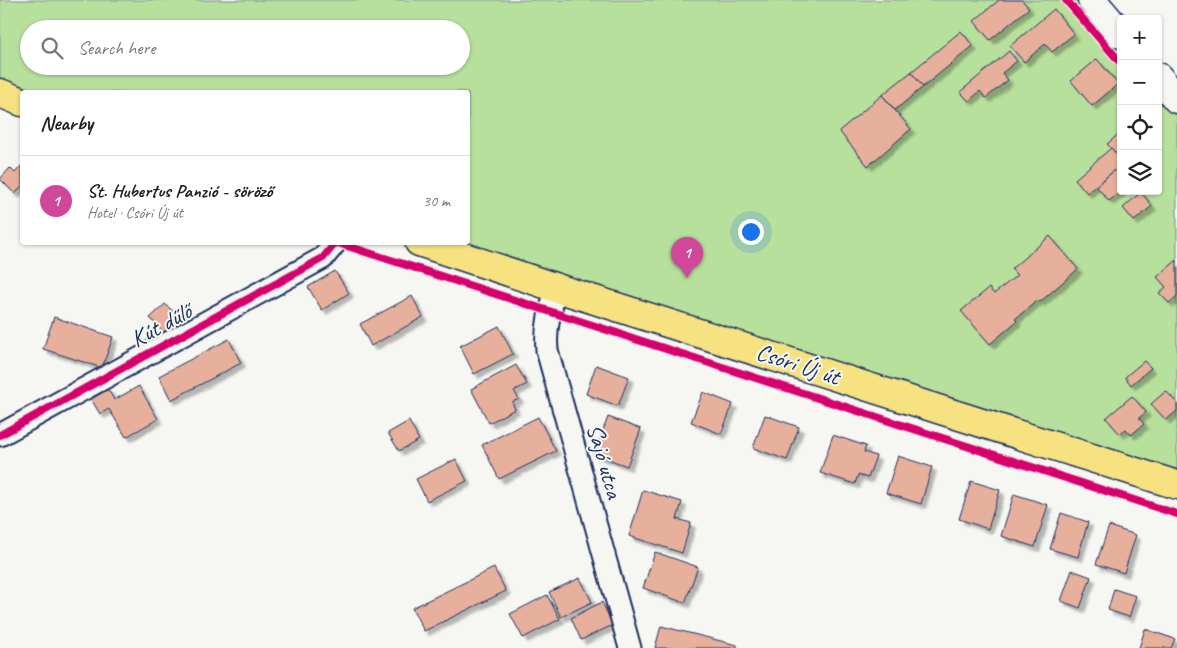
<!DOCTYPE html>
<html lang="en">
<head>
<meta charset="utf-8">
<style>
	:root { --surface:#fff; --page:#f2f2f2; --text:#222; --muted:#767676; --line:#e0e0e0; --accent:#2563eb }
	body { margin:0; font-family:Caveat,sans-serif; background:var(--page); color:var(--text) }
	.controls { position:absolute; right:15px; top:15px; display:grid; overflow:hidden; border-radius:5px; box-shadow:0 1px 4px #0004 }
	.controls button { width:45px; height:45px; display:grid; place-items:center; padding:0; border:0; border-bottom:1px solid var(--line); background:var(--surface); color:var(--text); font:25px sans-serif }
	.you { position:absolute; left:750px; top:231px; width:18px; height:18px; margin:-12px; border:4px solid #fff; border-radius:50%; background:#1a73e8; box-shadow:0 0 0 8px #1a73e833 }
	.badge { display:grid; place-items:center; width:32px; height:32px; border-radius:50%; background:var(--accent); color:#fff; font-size:16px; font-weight:700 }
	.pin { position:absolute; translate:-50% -41px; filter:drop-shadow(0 1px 2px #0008) }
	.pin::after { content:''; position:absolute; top:26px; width:18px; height:15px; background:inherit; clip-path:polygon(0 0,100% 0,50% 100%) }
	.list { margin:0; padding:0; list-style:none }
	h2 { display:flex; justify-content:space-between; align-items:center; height:65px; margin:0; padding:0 20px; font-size:21px }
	h2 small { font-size:16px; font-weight:400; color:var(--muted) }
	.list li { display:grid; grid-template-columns:32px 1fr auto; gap:15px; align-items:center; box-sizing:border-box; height:90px; padding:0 20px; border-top:1px solid var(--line) }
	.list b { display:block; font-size:19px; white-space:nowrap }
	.list p { margin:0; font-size:16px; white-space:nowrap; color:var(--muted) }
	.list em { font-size:16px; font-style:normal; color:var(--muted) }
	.icon { flex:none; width:28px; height:28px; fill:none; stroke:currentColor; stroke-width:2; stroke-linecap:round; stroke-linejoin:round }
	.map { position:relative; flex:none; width:1177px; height:648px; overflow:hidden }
	.search { position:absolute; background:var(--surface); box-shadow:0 1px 4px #0004; left:20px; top:20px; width:450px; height:55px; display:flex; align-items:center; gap:12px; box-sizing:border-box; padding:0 18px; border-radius:28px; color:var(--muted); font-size:19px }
	.panel { position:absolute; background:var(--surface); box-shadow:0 1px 4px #0004; left:20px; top:90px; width:450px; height:155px; border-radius:5px }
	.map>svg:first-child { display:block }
</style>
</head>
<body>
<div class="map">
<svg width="1177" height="648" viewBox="0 0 1177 648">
	<defs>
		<filter id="shadow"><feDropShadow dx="4.5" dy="4.5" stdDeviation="1" flood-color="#0004"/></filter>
	</defs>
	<rect width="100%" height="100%" fill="#f6f6f2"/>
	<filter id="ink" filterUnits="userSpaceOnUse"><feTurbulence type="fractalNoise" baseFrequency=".02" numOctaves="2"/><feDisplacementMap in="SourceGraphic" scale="10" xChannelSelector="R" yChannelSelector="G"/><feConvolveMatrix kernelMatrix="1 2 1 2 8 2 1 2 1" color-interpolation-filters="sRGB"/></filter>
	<g filter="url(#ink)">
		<path fill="#b8e09d" stroke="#6a887e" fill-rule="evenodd" d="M0,0H1092L1121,34V191H1158V77L1177,99V485L419,243L468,242V92L0,93ZM29,29H461V66H29Z"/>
		<g fill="#e7b09c" stroke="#1b2f5e" filter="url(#shadow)">
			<polygon points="999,0 1022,0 1029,8 990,40 974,21"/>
			<polygon points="1054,9 1074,34 1052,52 1045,44 1024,62 1010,46"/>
			<polygon points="961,31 973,46 923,87 911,72"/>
			<polygon points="1009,51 1017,61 1002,73 1008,80 986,98 980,91 969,101 960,92"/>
			<polygon points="1097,59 1118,84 1092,106 1071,81"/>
			<polygon points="911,72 923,87 895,110 882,95"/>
			<polygon points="882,95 911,129 868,166 839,131"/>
			<polygon points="1121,132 1121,159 1107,144"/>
			<polygon points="1111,148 1121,159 1121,165 1087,193 1075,179"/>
			<polygon points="22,165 22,186 15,194 0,179 10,168 15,173"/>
			<polygon points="1121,165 1121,191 1109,201 1096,186"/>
			<polygon points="1141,192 1152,206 1134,221 1123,208"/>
			<polygon points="1050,236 1078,269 1040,302 1038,300 1015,319 1017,321 990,344 961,311 989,288 994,294 1017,275 1011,269"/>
			<polygon points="1177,260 1177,296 1169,303 1159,293 1166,287 1157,277"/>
			<polygon points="335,271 349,293 322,310 308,287"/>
			<polygon points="412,296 423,317 371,346 360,324"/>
			<polygon points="165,304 180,318 164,333 150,318"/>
			<polygon points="54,317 113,337 102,368 43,349"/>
			<polygon points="499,326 513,354 474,374 460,346"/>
			<polygon points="229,339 241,363 171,400 159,376"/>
			<polygon points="1144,361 1151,368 1131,385 1125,377"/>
			<polygon points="516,365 527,384 514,391 519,399 512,402 515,409 489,423 471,389"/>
			<polygon points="596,365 629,377 618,406 586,394"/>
			<polygon points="139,386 158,419 126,437 109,409 100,414 91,399 108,389 114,400"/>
			<polygon points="1166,391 1177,403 1177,411 1166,420 1151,404"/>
			<polygon points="703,392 733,404 721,434 691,422"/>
			<polygon points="1132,396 1146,412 1139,418 1144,424 1131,435 1126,429 1120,434 1106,418"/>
			<polygon points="765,415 799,427 787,460 753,448"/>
			<polygon points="538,417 556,451 499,479 482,445"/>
			<polygon points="608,417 641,429 627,466 594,454"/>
			<polygon points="409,421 419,440 399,451 388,433"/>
			<polygon points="833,435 866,446 864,452 876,456 868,478 858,475 855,484 820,473"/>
			<polygon points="898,456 932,467 921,504 886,493"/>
			<polygon points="456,459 467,481 427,501 416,479"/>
			<polygon points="971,481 1000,490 988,529 959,519"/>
			<polygon points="643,490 682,502 677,519 691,523 682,553 629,536"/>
			<polygon points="1014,494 1048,505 1035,547 1001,536"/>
			<polygon points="1061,513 1088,522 1078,557 1050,549"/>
			<polygon points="1109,526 1136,535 1124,573 1096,564"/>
			<polygon points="655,552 698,567 685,603 643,588"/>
			<polygon points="494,568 506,591 424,631 412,608"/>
			<polygon points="1072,570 1091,577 1080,608 1061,601"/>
			<polygon points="580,578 592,602 561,617 549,592"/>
			<polygon points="1114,589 1136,596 1129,617 1108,610"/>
			<polygon points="547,595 560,619 523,638 510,614"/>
			<polygon points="602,602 613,625 581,640 571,618"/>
			<polygon points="661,626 737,645 737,648 655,648"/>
			<polygon points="1145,629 1175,639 1171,648 1139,648"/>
		</g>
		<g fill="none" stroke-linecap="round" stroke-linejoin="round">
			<defs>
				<g id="minor">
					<path d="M557,288C550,309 545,328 547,350L630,648"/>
					<polyline points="0,435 323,258 336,242"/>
				</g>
				<g id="secondary">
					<polyline points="1092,0 1121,34"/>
					<polyline points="1158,77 1177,99"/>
				</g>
				<g id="primary">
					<polyline points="0,93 22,102"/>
					<polyline points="419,242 557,288 1177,485"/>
				</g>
			</defs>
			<use href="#minor" stroke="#1b2f5e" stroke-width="25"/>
			<use href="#secondary" stroke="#1b2f5e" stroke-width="31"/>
			<use href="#primary" stroke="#1b2f5e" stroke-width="31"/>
			<use href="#minor" stroke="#f6f6f2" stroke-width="21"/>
			<use href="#secondary" stroke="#f6f6f2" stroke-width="28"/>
			<use href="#primary" stroke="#f6e281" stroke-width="28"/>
			<defs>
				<g id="cycleway">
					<polyline points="1066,0 1121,63"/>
					<polyline points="335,242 1177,514"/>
					<polyline points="0,435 323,258 336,242"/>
				</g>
			</defs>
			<use href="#cycleway" stroke="#f6f6f2" stroke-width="11"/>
			<use href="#cycleway" stroke="#d6006c" stroke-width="8"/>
		</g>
	</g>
	<g text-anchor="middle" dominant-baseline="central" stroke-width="4" stroke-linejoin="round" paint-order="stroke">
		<g font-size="24" fill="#1b2f5e" stroke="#f6f6f2">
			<text transform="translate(161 325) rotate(-29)">Kút dűlő</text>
			<text transform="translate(798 364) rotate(18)">Csóri Új út</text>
			<text transform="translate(605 461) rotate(74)">Sajó utca</text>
		</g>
	</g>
</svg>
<div class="controls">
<button>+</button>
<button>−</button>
<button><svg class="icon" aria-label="locate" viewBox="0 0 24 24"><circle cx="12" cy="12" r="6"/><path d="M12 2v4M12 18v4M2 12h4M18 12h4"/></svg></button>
<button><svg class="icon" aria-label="layers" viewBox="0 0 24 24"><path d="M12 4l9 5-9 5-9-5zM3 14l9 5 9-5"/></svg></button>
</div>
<div class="you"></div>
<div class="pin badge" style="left:687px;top:278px;background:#d1479c">1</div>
<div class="search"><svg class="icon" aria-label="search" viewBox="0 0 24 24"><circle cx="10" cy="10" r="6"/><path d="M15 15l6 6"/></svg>Search here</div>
<section class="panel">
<h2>Nearby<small></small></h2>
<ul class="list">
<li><span class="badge" style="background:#d1479c">1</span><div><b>St. Hubertus Panzió - söröző</b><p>Hotel · Csóri Új út</p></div><em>30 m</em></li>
</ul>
</section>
</div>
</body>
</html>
